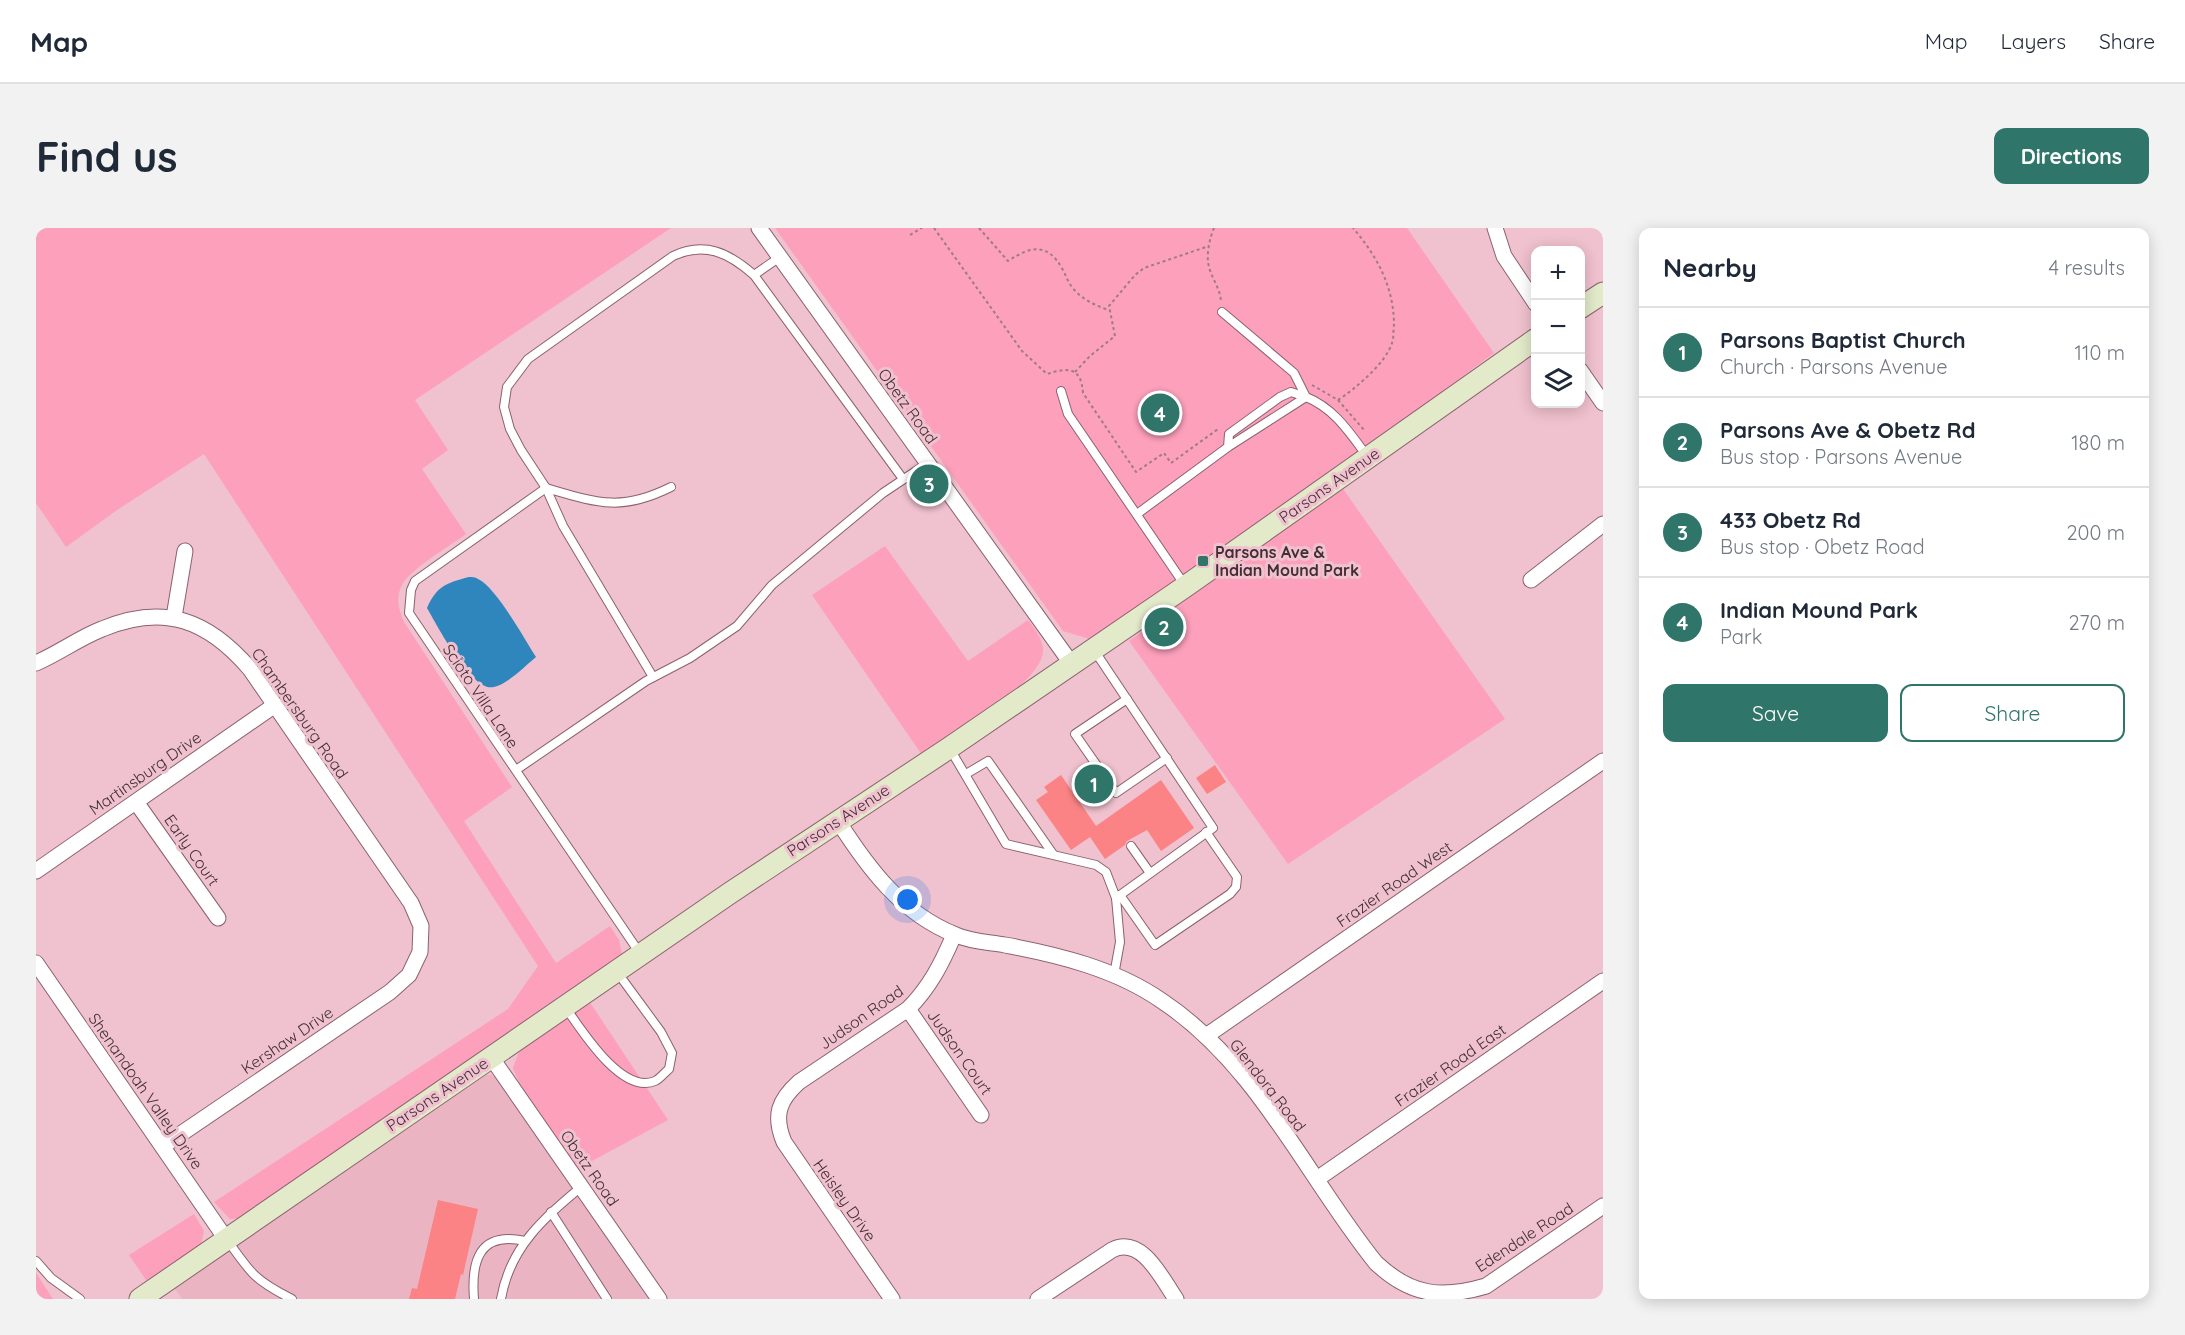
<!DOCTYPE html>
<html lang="en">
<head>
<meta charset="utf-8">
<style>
	:root { --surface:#fff; --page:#f2f2f3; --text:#1f2937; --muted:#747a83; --line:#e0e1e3; --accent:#307569 }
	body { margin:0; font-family:Quicksand,sans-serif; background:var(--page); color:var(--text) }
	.controls { position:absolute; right:18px; top:18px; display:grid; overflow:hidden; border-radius:12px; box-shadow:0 3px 15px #0003 }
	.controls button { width:54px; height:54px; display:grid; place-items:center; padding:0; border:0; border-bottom:2px solid var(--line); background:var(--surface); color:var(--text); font:30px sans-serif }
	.you { position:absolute; left:872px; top:672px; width:21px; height:21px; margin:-15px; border:4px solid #fff; border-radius:50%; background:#1a73e8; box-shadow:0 0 0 9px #1a73e833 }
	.badge { display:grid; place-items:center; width:39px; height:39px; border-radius:50%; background:var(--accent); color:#fff; font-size:20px; font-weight:700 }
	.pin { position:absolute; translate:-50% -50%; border:3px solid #fff; box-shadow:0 2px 6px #0006 }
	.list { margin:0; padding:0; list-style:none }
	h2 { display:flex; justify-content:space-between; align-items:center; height:78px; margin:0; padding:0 24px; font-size:26px }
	h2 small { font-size:20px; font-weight:400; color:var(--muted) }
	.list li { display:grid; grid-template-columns:39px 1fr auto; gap:18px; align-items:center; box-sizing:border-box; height:90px; padding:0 24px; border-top:2px solid var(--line) }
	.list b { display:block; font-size:22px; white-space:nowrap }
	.list p { margin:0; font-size:20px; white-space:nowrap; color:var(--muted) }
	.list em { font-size:20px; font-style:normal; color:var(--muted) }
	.actions { display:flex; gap:12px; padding:18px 24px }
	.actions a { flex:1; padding:14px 0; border:2px solid var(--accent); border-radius:12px; text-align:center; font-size:21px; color:var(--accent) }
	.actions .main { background:var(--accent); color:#fff }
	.icon { flex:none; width:33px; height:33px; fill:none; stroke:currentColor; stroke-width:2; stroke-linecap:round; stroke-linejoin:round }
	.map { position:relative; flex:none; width:1567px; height:1071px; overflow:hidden; border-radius:12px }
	header { display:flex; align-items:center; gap:36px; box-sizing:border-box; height:84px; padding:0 30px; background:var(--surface); border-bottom:2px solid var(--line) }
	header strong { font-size:28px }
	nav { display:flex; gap:33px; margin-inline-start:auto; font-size:21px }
	.intro { display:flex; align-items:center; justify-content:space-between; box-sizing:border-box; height:144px; padding:0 36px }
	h1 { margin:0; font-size:42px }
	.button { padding:15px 27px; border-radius:12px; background:var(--accent); color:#fff; font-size:21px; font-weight:700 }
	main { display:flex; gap:36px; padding:0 36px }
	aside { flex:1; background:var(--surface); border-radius:12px; box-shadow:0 3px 15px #0003 }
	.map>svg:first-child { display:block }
</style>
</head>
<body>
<header>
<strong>Map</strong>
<nav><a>Map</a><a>Layers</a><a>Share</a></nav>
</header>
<div class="intro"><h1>Find us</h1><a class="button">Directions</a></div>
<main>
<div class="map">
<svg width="1567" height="1071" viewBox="0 0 1567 1071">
	<rect width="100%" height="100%" fill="#f0c1ce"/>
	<polygon fill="#ebb4c3" points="444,847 455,847 462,851 617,1071 146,1071 137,1058"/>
	<g fill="#fda0bc">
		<path d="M0,0H635L379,172L412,222L386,241L430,306C414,318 374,341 366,357C359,370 363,382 368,394L476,559L428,593L520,735L574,698L583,712L587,730L209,990L194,991L178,974L472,781L502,738L168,226L81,282L30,319L0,275Z"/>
		<polygon points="739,0 1371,0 1458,125 1296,245 1057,412 1027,403"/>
		<polygon points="1305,258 1469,491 1252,636 1093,413"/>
		<path d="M849,318L932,433L992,392C998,400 1006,410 1007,421C1010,453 912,510 886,527L776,367Z"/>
		<polygon points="553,773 632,892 541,941 485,859 477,840 482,826 492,813"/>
		<polygon points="158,986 168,1003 164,1020 112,1055 93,1027"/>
		<polygon points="0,1045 17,1071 0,1071"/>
	</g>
	<path fill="#2e86bd" d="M433,349C436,349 439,349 442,351C460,359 489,412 500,429C488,439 473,455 458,459C436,465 401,397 391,380C401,358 410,355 433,349Z"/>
	<g fill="#fb8385">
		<polygon points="1179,537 1190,554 1171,566 1160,550"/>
		<polygon points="1025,547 1060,598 1125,552 1158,600 1125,623 1111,602 1091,613 1089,617 1069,631 1054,609 1035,622 1000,572 1012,564 1008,559"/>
		<polygon points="402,972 442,981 427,1047 425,1046 419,1071 373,1071 376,1060 381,1061"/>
	</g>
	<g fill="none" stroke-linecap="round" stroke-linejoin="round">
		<defs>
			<g id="lane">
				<polyline points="718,47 744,29"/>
				<path d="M1186,84L1258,145L1270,169C1298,180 1314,205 1331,228"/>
				<polyline points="1025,163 1032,186 1148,356"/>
				<polyline points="510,260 379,353 375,362 373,385 603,724"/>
				<path d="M510,260C561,275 585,284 635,259"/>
				<polyline points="1101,286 1192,219 1270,169 1255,164 1244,169 1193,206 1192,219"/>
				<path d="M617,449L527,298L510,260L485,222L474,201L468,179L471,159L492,131L637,28C669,13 693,25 718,47L867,251"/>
				<polyline points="1091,471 1039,506 1080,565 1131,530"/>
				<polyline points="914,521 970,616 1060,637 1070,644 1080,670 1177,600 1058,422"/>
				<polyline points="480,542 610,453 654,430 701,398 736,357 847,265 892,235"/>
				<polyline points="930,546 952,533 1017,626"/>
				<polyline points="1095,618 1114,645"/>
				<polyline points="1084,667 1119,717 1194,666 1200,659 1201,649 1170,604"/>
				<polyline points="1078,747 1084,714 1080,670"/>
				<path d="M530,780C546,803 586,867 619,853C624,851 629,844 633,841L636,825L625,804L581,744"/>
				<polyline points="515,984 571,1071"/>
				<path d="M192,1013C215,1046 220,1053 256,1071"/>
				<polyline points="0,1033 15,1050 44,1071"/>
				<path d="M438,1071C435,1033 443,1003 489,1013"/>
				<path d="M465,1071C474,1019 507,991 545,959"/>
			</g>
			<g id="street">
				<polyline points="723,0 1035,435"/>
				<polyline points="1459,0 1468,28 1500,76"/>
				<polyline points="1544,142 1567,175"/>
				<polyline points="1495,352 1567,296"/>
				<polyline points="138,389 149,323"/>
				<path d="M0,435C23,425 43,410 66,401C128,375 172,392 214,441L375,675L385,698L384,724L373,747L354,764L127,918"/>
				<polyline points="100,574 182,690"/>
				<path d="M802,593C832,640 866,686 920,707C936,714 952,714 969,717C1023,727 1080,741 1126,773C1222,837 1270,948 1340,1035C1375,1068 1406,1071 1450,1058L1567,978"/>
				<polyline points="0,643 239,477"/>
				<polyline points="0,735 190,1011"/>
				<polyline points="872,781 945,887"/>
				<polyline points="1170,808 1567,533"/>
				<polyline points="455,829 623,1071"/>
				<polyline points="1281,951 1567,753"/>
				<path d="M856,1071L748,914C737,887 743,872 763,854L872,781C894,759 906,735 918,707"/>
				<path d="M1002,1071L1076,1022C1106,1007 1126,1051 1140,1071"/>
			</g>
			<g id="secondary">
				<polyline points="1544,80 1567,65"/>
				<polyline points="104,1071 694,665 913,520 1150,358 1500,111"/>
			</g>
		</defs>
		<use href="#lane" stroke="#8b626e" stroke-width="10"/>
		<use href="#street" stroke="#8b626e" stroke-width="17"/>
		<use href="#secondary" stroke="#8b626e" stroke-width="23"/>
		<g stroke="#9d7c85" stroke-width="2" stroke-dasharray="3 3" stroke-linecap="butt">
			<path d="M898,0L986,123L1011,146C1033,139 1045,139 1047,165L1100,244L1128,225L1135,235L1182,201"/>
			<path d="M943,0L972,33C995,18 1012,14 1027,42C1030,48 1032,54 1036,59C1045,71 1059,77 1072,82"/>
			<path d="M1178,0C1174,9 1171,23 1172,33C1173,48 1185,59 1185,75"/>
			<polyline points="874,7 886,0"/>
			<polyline points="1039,144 1054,128 1079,108 1073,78 1099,47 1108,40 1173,18"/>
			<polyline points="1276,157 1302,172 1328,202"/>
			<path d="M1302,172C1319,161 1350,135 1356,115C1358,110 1357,103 1358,97C1358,59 1341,28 1317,0"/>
		</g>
		<use href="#lane" stroke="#fff" stroke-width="8"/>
		<use href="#street" stroke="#fff" stroke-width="15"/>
		<use href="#secondary" stroke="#e2eaca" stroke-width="21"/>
	</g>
	<rect fill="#307569" stroke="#f0c1ce" stroke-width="2" x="1161" y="327" width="12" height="12" rx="3"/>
	<g text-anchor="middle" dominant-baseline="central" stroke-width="6" stroke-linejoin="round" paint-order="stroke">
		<g font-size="16" fill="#412f34" stroke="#f0c1ce">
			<text transform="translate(872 178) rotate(54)">Obetz Road</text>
			<text transform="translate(1293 257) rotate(-35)">Parsons Avenue</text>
			<text transform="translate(445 468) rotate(56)">Scioto Villa Lane</text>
			<text transform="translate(264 485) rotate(55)">Chambersburg Road</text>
			<text transform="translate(109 545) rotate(-35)">Martinsburg Drive</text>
			<text transform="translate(802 592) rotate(-33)">Parsons Avenue</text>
			<text transform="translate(156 622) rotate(55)">Early Court</text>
			<text transform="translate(1358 656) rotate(-35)">Frazier Road West</text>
			<text transform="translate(825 789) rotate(-35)">Judson Road</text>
			<text transform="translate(251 812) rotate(-34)">Kershaw Drive</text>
			<text transform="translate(924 824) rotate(55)">Judson Court</text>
			<text transform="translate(1414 837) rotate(-35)">Frazier Road East</text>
			<text transform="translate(1232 857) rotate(52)">Glendora Road</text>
			<text transform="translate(110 863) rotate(55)">Shenandoah Valley Drive</text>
			<text transform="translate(401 866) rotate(-34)">Parsons Avenue</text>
			<text transform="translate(554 940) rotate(55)">Obetz Road</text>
			<text transform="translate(809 972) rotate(55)">Heisley Drive</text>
			<text transform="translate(1488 1009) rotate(-33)">Edendale Road</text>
		</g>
		<g font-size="16" font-weight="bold" fill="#412f34" stroke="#f0c1ce" text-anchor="start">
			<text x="1179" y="324">Parsons Ave &amp;<tspan x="1179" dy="18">Indian Mound Park</tspan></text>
		</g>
	</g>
</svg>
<div class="controls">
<button>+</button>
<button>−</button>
<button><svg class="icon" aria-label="layers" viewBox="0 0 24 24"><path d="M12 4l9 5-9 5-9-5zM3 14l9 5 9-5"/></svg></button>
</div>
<div class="you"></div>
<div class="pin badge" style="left:1058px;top:556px">1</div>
<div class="pin badge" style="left:1128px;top:399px">2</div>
<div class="pin badge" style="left:893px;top:256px">3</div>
<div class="pin badge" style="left:1124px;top:185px">4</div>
</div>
<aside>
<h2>Nearby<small>4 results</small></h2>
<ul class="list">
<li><span class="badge">1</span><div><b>Parsons Baptist Church</b><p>Church · Parsons Avenue</p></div><em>110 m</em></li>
<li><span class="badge">2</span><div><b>Parsons Ave &amp; Obetz Rd</b><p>Bus stop · Parsons Avenue</p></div><em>180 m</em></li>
<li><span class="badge">3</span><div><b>433 Obetz Rd</b><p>Bus stop · Obetz Road</p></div><em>200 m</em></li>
<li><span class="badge">4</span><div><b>Indian Mound Park</b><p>Park</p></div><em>270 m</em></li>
</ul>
<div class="actions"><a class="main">Save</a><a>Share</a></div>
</aside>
</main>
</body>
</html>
